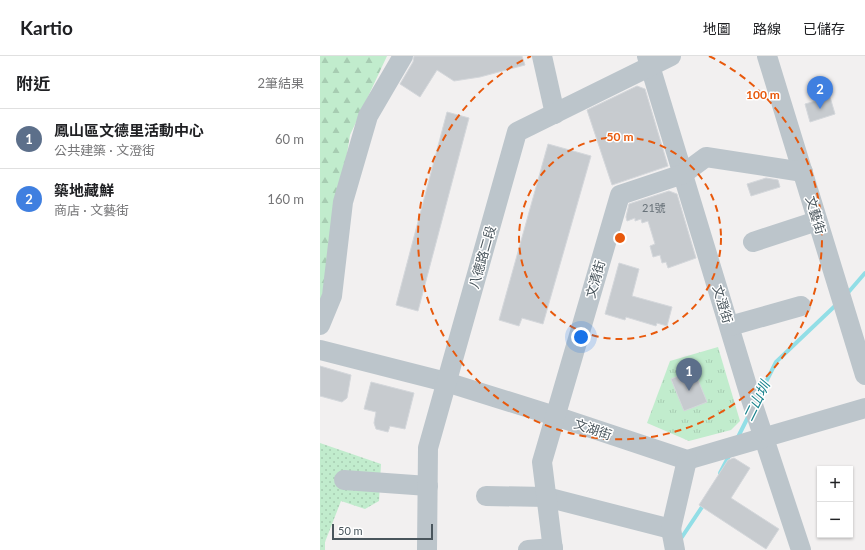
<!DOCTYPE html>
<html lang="zh-TW">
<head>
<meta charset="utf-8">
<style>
	:root { --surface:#fff; --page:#f6f6f6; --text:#202124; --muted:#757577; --line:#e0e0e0; --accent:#db2777 }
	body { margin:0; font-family:Lato,"Noto Sans TC",sans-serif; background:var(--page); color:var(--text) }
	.controls { position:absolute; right:12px; bottom:12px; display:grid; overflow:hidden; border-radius:0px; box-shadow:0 1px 3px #0004 }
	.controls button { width:36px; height:36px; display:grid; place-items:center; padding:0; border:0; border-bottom:1px solid var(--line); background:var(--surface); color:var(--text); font:20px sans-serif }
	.scale { position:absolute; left:12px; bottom:10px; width:101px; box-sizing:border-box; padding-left:4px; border:2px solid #49555c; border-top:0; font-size:11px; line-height:14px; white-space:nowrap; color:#49555c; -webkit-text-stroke:3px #fff; paint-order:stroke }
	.you { position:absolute; left:261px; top:281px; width:14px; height:14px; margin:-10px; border:3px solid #fff; border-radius:50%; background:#1a73e8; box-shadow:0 0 0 6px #1a73e833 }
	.badge { display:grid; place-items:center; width:26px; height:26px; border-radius:50%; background:var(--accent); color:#fff; font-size:13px; font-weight:700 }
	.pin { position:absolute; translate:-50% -33px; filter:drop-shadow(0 1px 2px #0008) }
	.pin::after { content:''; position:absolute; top:21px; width:14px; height:12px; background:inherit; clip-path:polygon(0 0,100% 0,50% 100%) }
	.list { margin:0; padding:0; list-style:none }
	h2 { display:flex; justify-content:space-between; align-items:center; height:52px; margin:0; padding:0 16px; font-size:17px }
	h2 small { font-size:13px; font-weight:400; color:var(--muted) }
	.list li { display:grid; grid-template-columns:26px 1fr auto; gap:12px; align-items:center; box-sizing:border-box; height:60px; padding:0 16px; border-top:1px solid var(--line) }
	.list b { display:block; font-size:15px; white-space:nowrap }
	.list p { margin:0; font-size:13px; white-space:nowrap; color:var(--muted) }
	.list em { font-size:13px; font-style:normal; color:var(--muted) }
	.map { position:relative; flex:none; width:545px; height:494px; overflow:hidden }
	header { display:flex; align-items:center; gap:24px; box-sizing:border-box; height:56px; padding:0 20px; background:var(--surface); border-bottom:1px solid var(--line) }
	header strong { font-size:19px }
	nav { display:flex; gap:22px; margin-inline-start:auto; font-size:14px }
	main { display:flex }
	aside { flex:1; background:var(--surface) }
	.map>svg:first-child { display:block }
</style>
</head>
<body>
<header>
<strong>Kartio</strong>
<nav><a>地圖</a><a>路線</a><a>已儲存</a></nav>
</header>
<main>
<aside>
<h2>附近<small>2筆結果</small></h2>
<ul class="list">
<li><span class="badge" style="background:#5c6f8a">1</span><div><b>鳳山區文德里活動中心</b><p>公共建築 · 文澄街</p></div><em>60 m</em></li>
<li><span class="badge" style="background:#3f7fe0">2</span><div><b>築地藏鮮</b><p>商店 · 文藝街</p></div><em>160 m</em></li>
</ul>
</aside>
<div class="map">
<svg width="545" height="494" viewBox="0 0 545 494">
	<defs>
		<pattern id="grass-dots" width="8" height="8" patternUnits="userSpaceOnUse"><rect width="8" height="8" fill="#c1eccd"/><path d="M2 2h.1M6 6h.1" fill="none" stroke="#a7ccb2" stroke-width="1.8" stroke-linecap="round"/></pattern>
		<pattern id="forest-firs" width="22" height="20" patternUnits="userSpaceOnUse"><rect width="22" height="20" fill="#c1eccd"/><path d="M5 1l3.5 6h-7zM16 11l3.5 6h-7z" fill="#a7ccb2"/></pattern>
		<pattern id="park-tufts" width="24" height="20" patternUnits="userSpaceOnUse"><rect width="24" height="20" fill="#c1eccd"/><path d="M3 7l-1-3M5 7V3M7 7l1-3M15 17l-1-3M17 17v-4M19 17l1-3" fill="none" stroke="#a7ccb2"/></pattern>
	</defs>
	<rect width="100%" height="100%" fill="#f2f0f0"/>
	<polygon fill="url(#grass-dots)" points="0,387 61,408 59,445 45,453 21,445 5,486 5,494 0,494"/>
	<polygon fill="url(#forest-firs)" points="0,0 67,0 30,79 4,240 0,253"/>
	<polygon fill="url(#park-tufts)" points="398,291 420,365 411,374 369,385 327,367 350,305"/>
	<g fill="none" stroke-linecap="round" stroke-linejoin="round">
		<g stroke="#92dee6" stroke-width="4">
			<polyline points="526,239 545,217"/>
			<polyline points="438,342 456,306 517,248"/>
			<polyline points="417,383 429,359"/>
			<polyline points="400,417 410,398"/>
			<polyline points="360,484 384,448"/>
		</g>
	</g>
	<g fill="#c7cbcf" stroke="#d4d7db">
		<polygon points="94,0 202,0 205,9 160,21 134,25 117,14 100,41 80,28 93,6"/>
		<polygon points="317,30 325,33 348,110 292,129 267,54"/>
		<polygon points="510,41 515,58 490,66 485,48"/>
		<polygon points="127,56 149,62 98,255 76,249"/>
		<polygon points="228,88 271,100 223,268 202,262 199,270 179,264"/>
		<polygon points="446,122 458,124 460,131 431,140 427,128"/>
		<polygon points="349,135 357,138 376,202 348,212 346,206 342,207 340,199 333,201 330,190 335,188 328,165 322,167 321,163 315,165 315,162 307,165 306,161 309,148"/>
		<polygon points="299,207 319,213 312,240 352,251 347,270 337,267 336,270 306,261 305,264 285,258"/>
		<polygon points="0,310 31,319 27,342 22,346 0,340"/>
		<polygon points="374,314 387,346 364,355 351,323"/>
		<polygon points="51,326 94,337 85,373 70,370 68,376 56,373 54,367 56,356 44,353"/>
		<polygon points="414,402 430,412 411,442 459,473 446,493 379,449 408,404"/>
	</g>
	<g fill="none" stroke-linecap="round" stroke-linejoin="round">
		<g stroke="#bcc5cb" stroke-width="20">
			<polyline points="222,0 235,58"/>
			<polyline points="327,0 431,343 481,494"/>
			<polyline points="447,0 545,319"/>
			<polyline points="433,186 497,165"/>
			<polyline points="0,269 12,240 23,146 48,60 83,0"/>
			<polyline points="410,270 481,250"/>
			<polyline points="0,294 126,326 235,360 367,404 545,352"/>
			<polyline points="24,424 108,430"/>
			<polyline points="166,440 226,441 351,473 367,404"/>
			<polyline points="351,473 355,494"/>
			<polyline points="107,494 108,392 197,76 351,0"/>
			<polyline points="208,494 233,492"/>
			<polyline points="233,494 222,406 300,139 363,118 386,101 483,116"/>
		</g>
	</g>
	<g fill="none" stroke="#e8590c" stroke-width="2" stroke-dasharray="7 5">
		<circle cx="300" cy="182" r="101"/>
		<path d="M389 0A202 202 0 1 1 211 0"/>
	</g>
	<g text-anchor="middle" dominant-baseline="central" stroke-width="3" stroke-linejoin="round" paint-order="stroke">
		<g font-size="11" fill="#687279">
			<text x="334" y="151">21號</text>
		</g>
		<g font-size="13" fill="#49555c" stroke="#fff">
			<text transform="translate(496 159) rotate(73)">文藝街</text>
			<text transform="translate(162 201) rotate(-74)">八德路二段</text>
			<text transform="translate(275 223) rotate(-74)">文清街</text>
			<text transform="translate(403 248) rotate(73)">文澄街</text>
			<text transform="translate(273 373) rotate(19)">文湖街</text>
		</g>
		<g font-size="14" font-style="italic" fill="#15808b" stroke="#fff">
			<text transform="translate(436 345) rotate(-64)">二山圳</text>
		</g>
	</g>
	<circle cx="300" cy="182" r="6" fill="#e8590c" stroke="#fff" stroke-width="2"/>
	<g font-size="12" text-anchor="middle" font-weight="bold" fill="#e8590c" stroke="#fff" stroke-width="3" stroke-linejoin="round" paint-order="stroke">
		<text x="443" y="43">100 m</text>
		<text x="300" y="85">50 m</text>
	</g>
</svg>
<div class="controls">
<button>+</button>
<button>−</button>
</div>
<div class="scale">50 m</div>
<div class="you"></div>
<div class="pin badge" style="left:369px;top:335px;background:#5c6f8a">1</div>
<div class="pin badge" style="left:500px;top:53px;background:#3f7fe0">2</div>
</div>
</main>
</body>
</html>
